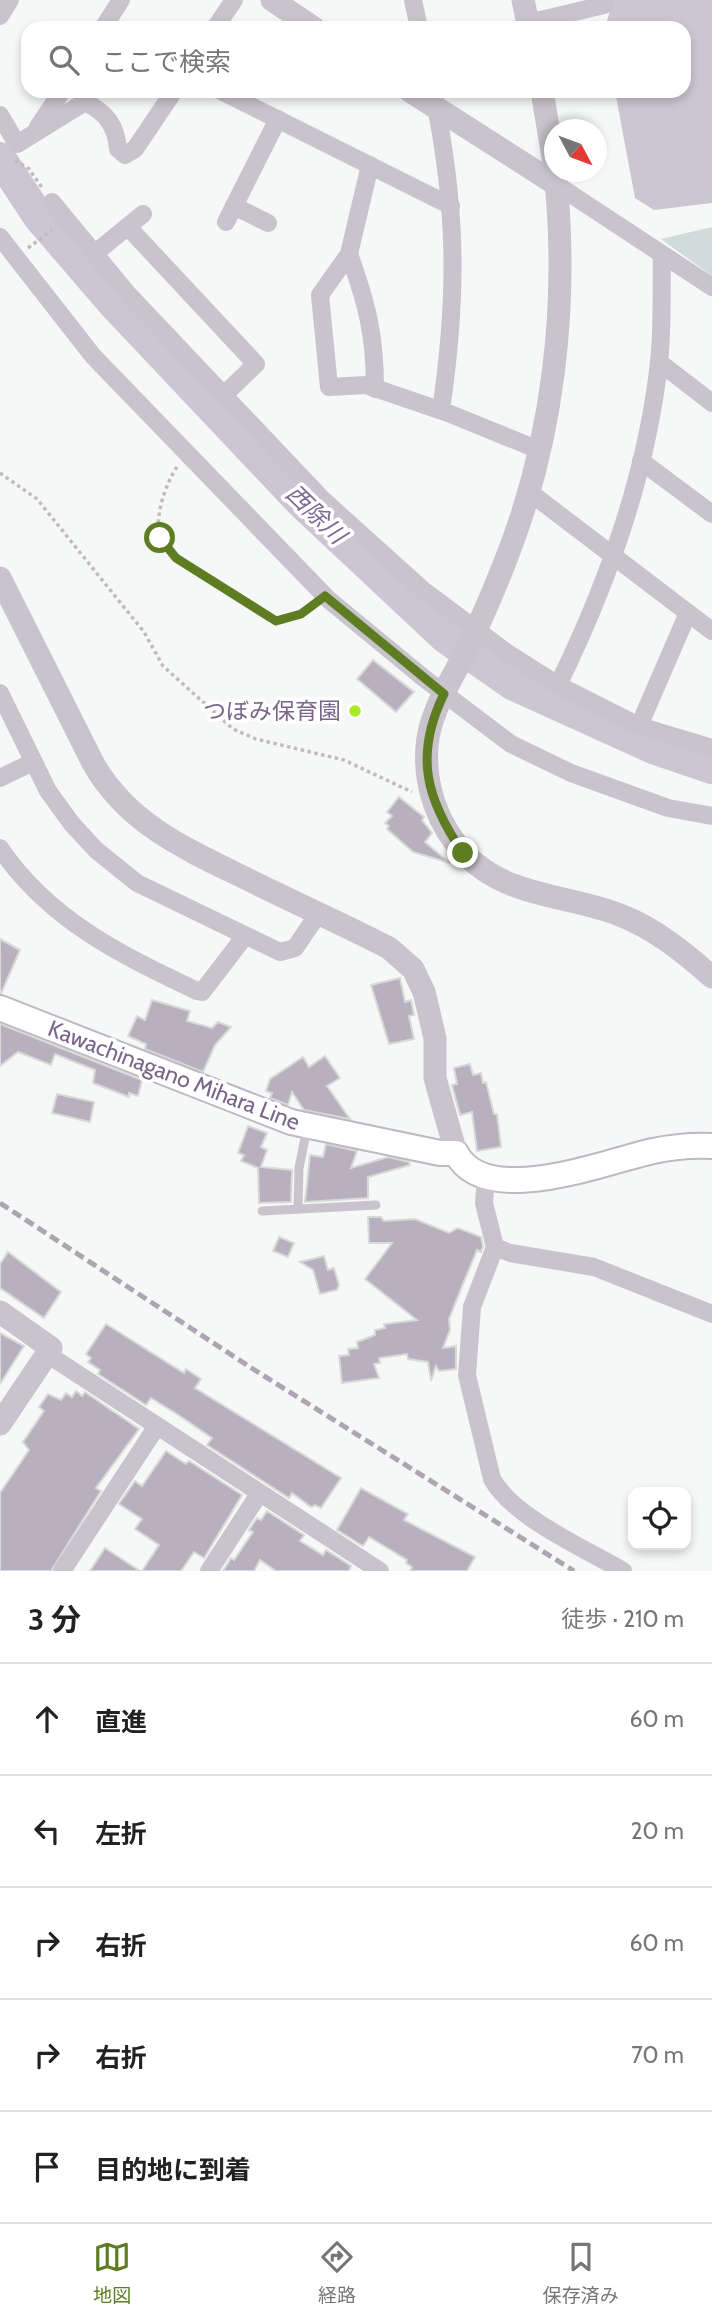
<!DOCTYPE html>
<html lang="ja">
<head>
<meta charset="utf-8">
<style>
	:root { --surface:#fff; --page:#f6f6f6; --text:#222; --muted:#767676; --line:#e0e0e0; --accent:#5e7d22 }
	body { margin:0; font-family:Cabin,"Noto Sans JP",sans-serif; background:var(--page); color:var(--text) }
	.controls { position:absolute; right:21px; bottom:21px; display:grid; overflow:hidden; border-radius:14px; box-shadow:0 4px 10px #0003 }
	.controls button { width:63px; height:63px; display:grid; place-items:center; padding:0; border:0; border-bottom:2px solid var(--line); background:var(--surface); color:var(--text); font:35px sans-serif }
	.compass { position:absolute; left:544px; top:119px; width:63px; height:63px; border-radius:50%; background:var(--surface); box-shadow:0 4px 10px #0003; rotate:131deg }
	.stop { position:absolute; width:21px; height:21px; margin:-16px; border:5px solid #5e7d22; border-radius:50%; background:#fff }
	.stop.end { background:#5e7d22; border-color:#fff; box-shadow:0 2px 7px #0008 }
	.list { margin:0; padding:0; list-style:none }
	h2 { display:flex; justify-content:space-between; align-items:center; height:91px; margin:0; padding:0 28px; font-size:30px }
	h2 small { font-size:23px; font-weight:400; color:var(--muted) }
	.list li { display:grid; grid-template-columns:46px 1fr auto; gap:21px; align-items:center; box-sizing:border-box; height:112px; padding:0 28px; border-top:2px solid var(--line) }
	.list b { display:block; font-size:26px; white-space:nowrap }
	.list em { font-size:23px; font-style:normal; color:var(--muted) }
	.icon { flex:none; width:38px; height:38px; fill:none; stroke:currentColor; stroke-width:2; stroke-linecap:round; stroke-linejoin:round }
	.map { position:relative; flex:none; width:712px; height:1571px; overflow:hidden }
	.search { position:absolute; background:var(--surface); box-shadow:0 4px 10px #0003; left:21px; right:21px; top:21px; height:77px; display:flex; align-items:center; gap:18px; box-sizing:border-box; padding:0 24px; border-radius:21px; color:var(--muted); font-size:26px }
	.sheet { height:651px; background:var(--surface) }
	nav { display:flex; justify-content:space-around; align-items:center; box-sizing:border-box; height:98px; border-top:2px solid var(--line); background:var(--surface); font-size:19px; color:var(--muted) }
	nav a { display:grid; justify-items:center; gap:4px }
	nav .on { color:var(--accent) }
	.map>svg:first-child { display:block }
</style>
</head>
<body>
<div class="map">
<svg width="712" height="1571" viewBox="0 0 712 1571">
	<rect width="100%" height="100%" fill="#f5f8f6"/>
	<polygon fill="#d1dbd9" points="712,227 712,276 661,239"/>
	<polygon fill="#ccc6d3" points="613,0 712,0 712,203 654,210 635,198 615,91 684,91 684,28 605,28"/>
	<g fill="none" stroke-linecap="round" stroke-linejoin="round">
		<polyline stroke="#ccc6d3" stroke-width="32" points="0,158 39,217 113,303 300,501 445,637 514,685 653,748 712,768"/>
	</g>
	<g fill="#b8b0be" stroke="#d8dad8" stroke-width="2">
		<polygon points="373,660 414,692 396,712 357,679"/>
		<polygon points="399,797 424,817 422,820 432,833 425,842 450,863 413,852 387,829 389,826 385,823 392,816 387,812"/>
		<polygon points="0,939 20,950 1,994 0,993"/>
		<polygon points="400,978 405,1002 411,1000 414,1015 409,1016 414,1039 389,1044 371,985"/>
		<polygon points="152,1000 190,1011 187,1021 212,1028 218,1022 231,1027 215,1045 203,1072 145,1049 146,1044 128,1036 137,1016 145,1020"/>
		<polygon points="0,1024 142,1080 138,1096 129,1093 129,1097 93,1083 95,1070 55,1054 51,1065 18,1052 0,1066"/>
		<polygon points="325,1056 340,1078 327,1086 350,1119 304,1110 292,1092 288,1105 270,1098 272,1093 266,1091 270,1079 303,1057 309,1067"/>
		<polygon points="470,1064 473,1075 481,1073 483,1083 486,1082 494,1114 497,1114 501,1147 477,1151 472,1112 460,1115 452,1085 457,1084 454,1068"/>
		<polygon points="57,1094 94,1102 90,1122 52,1113"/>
		<polygon points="248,1126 267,1133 261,1147 267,1150 261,1167 292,1170 291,1202 259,1203 258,1168 241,1161 244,1155 238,1153"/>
		<polygon points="326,1144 357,1151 351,1168 388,1157 409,1162 410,1165 368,1177 368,1198 305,1202 310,1155 323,1157"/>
		<polygon points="368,1217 381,1217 384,1221 415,1219 449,1233 458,1228 481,1237 483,1246 481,1252 477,1250 463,1284 449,1319 450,1330 443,1348 456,1346 456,1369 439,1371 436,1366 431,1381 428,1362 408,1359 407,1354 379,1358 380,1363 374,1364 379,1378 342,1383 339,1356 349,1355 348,1349 358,1348 357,1342 375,1335 375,1330 385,1328 384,1324 417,1320 365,1279 392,1243 369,1243"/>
		<polygon points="279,1237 294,1243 288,1257 273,1251"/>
		<polygon points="8,1252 61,1292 44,1318 0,1288 0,1264"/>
		<polygon points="324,1256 328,1270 334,1268 339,1285 337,1290 320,1294 313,1270 300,1262"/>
		<polygon points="106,1324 184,1373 186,1369 201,1379 195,1388 341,1478 321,1508 315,1505 311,1507 292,1493 289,1498 207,1445 212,1438 183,1418 151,1398 146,1405 98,1374 100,1370 88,1362 91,1358 86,1354"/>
		<polygon points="0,1333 24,1346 0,1384"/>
		<polygon points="76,1391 82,1396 85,1392 139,1429 96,1488 101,1491 51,1571 0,1571 0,1493 29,1450 23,1442 44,1411 39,1407 48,1394 61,1400 66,1393 72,1397"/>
		<polygon points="166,1451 186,1464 189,1461 194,1464 242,1495 204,1558 194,1552 181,1571 142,1571 159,1545 135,1529 142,1519 119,1504 135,1481 142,1486"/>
		<polygon points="361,1488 408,1514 404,1520 475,1557 467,1571 410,1571 412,1567 406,1563 407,1560 369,1537 363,1546 337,1530"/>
		<polygon points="267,1511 304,1535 300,1541 323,1555 326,1550 351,1566 349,1571 276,1571 260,1560 254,1571 223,1571 231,1558 234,1560 253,1532 249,1530 257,1518 261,1520"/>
		<polygon points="105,1548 140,1571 90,1571"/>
	</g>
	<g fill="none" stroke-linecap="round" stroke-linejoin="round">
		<defs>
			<path id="secondary" d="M0,1008L291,1122L440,1153H456C485,1210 607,1161 653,1151C672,1147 692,1145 712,1146"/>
		</defs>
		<use href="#secondary" stroke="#beb8c2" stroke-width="28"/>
		<g stroke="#bfbbc1" stroke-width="3.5" stroke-dasharray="3.5 3.5" stroke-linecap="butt">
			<polyline points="15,160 29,169 43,189"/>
			<polyline points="28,248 52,230"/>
			<path d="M177,467C166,483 154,517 160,536C162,545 170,551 176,558L276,621L301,614L312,606"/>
			<polyline points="0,473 37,499 144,632 163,666 233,729 256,739 344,760 412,792"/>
		</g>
		<g stroke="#c8c3cc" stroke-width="9">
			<polyline points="298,1209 299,1168 307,1128"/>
			<polyline points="262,1211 376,1205"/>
		</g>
		<g stroke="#c8c3cc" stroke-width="18">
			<polyline points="413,0 419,28"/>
			<polyline points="0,16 10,0"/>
			<polyline points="528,23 604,5 605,0"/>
			<polyline points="103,28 121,0"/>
			<polyline points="215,28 234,0"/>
			<polyline points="221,91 451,206"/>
			<path d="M433,91C457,207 458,294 441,410"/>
			<path d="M0,115L17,144L85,102C107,113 116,126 118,149L125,155L135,149L174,91"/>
			<polyline points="38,127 62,91"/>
			<polyline points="370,165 349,254 320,295 329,387 366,385 448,413 539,450"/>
			<polyline points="557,185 712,287"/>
			<polyline points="52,202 127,293 322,499 423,590 506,652 558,685 639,726 712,748"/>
			<polyline points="234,206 268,223"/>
			<polyline points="226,222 278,119"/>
			<polyline points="128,227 256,364 224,395"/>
			<polyline points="0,237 93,356 329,600 425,679 511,744 571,773 668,808 712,816"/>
			<polyline points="94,254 143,214"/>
			<path d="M349,254C367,304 375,335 375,389"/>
			<polyline points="659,362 712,403"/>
			<polyline points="641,461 712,514"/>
			<polyline points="528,491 712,631"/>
			<path d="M558,685C607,585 647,474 659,362C663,327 661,290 662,255"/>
			<polyline points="0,693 48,791 72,824 96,850 137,883 280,952 295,948 318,914"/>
			<polyline points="639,726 688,613"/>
			<polyline points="0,778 33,762"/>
			<path d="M0,848C49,920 121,955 197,991L202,992L245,936"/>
			<path d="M486,1178L484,1203L495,1247L472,1307L467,1375L492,1479C514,1518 584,1548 623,1571"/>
			<polyline points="495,1247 510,1253 594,1267 712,1314"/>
			<polyline points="47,1354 380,1571"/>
			<polyline points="62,1571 157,1426"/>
			<polyline points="209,1571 259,1494"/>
		</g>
		<g stroke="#c8c3cc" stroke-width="23">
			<polyline points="272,0 314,28"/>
			<polyline points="523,0 529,28"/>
			<polyline points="410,91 557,185"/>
			<polyline points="542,91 554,163"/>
			<path d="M555,172C569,302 554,439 505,562C494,590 482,618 469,645C454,677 429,711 427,747C424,786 438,826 465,854C507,898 567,894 620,915C654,928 685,953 712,977"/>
			<path d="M0,578L93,763C128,825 188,850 249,880C295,903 343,924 389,948L413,969L424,992L435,1038V1078L456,1153"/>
			<polyline points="0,1312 51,1348 0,1424"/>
		</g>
		<use href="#secondary" stroke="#fff" stroke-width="24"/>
		<polyline stroke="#ada6b2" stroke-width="5" stroke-dasharray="10 5" stroke-linecap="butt" points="0,1203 253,1369 574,1571"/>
	</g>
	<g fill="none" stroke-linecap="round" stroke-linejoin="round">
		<path stroke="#5e7d22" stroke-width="9" d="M160,538L176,558L276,621L301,614L325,596L444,694C414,755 426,799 463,853"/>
	</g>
	<circle fill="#a7ec22" stroke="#fff" stroke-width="2.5" cx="355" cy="711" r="7"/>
	<g text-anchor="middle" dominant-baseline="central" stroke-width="7" stroke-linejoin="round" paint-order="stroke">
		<g font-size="23" fill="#796688" stroke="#fff" text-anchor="end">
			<text x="341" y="711">つぼみ保育園</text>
		</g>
		<g font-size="23" fill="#796688" stroke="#fff">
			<text transform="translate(174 1075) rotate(21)">Kawachinagano Mihara Line</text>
		</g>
		<g font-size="24" font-style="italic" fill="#7a6c92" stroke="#fff">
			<text transform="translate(316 514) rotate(44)">西除川</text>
		</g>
	</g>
</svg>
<div class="controls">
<button><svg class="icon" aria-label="locate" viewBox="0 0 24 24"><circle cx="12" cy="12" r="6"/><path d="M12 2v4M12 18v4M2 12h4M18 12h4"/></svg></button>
</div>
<svg class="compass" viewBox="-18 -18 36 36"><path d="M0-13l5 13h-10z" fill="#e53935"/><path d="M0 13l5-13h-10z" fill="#767676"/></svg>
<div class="stop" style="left:160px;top:538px"></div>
<div class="stop end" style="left:463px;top:853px"></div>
<div class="search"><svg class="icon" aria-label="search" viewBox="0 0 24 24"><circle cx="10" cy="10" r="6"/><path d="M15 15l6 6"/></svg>ここで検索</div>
</div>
<section class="sheet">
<h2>3 分<small>徒歩 · 210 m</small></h2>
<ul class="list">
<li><svg class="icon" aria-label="ahead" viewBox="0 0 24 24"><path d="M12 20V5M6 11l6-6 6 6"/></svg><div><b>直進</b></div><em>60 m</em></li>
<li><svg class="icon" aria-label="left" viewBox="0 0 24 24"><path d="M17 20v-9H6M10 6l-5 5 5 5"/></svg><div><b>左折</b></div><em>20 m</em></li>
<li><svg class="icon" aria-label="right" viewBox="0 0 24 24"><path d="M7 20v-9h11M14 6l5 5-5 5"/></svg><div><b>右折</b></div><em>60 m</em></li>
<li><svg class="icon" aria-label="right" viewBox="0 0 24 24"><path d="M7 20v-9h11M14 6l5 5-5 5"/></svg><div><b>右折</b></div><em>70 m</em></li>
<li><svg class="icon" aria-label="arrive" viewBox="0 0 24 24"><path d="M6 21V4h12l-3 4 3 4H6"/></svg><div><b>目的地に到着</b></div></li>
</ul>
</section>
<nav>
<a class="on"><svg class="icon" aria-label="map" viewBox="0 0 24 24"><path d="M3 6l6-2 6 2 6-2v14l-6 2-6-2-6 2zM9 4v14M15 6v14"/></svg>地図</a>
<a><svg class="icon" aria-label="directions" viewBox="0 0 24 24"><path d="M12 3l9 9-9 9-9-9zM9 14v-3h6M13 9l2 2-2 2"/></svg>経路</a>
<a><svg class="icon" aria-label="saved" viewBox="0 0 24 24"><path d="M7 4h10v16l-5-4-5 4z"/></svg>保存済み</a>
</nav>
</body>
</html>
